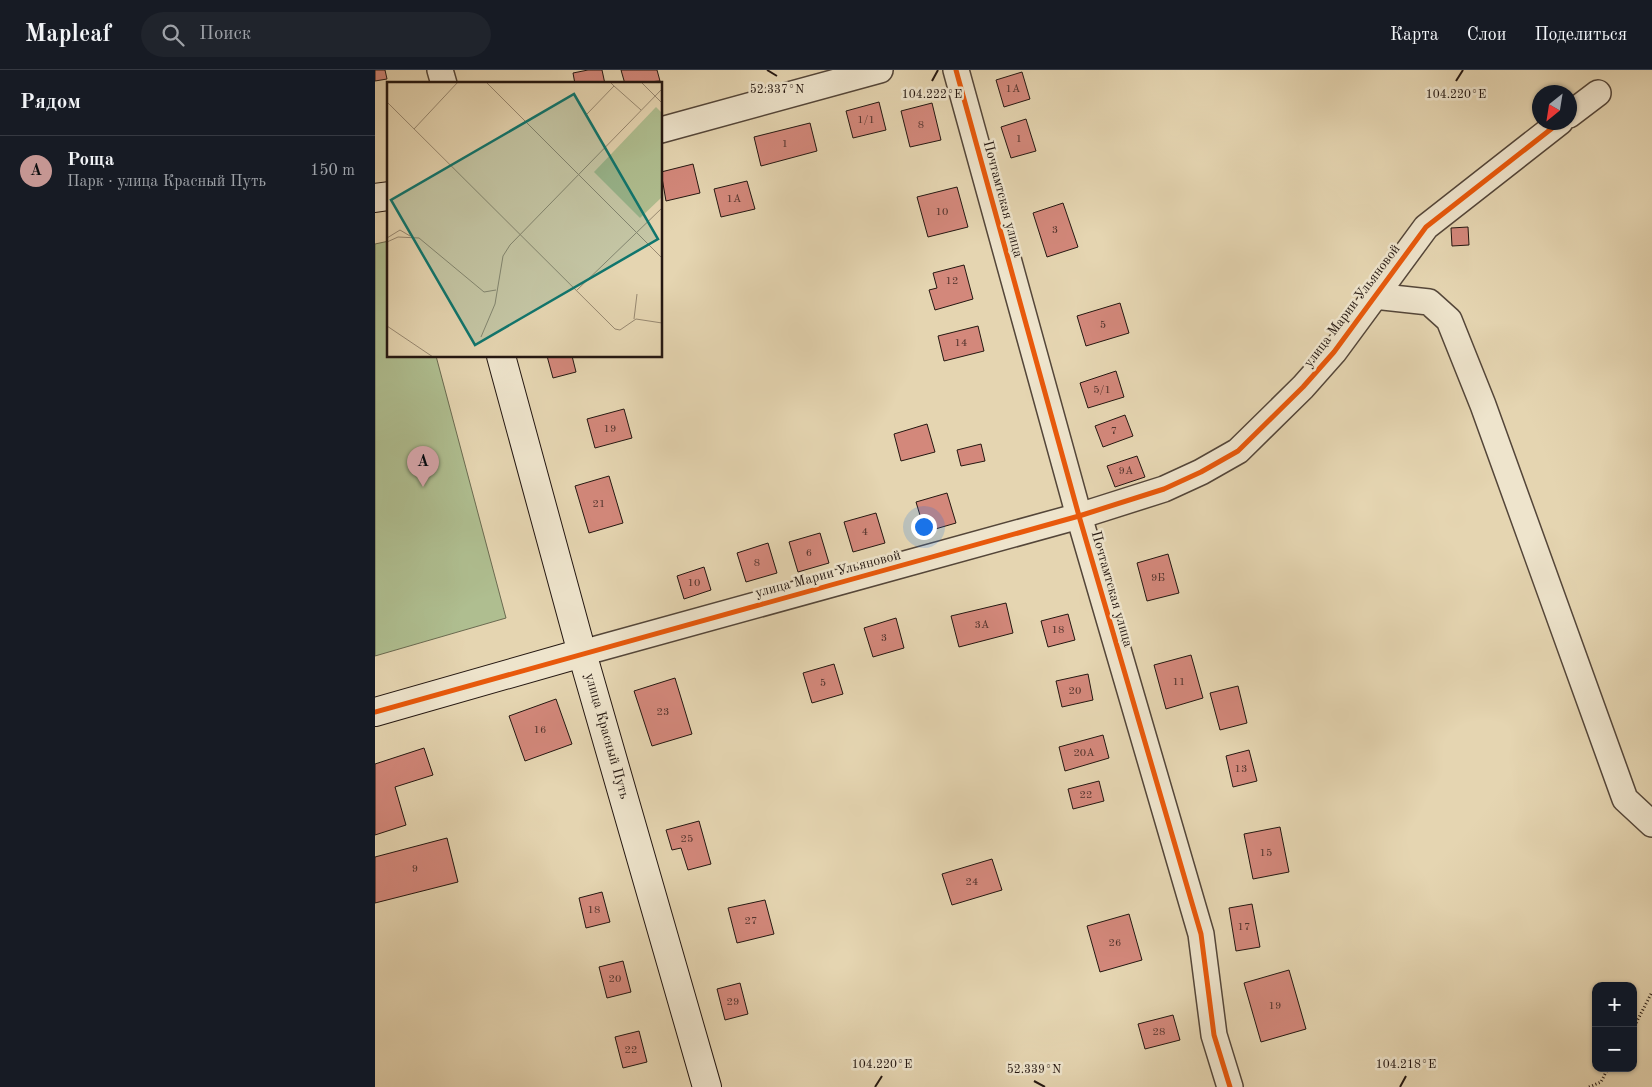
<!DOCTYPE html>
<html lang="ru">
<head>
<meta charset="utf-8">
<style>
	:root { --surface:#171b24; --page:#20242c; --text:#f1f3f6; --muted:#9ea1a6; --line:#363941; --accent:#c59692 }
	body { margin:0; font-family:"Old Standard TT",serif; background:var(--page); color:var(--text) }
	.controls { position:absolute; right:15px; bottom:15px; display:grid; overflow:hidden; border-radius:10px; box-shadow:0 1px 4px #0004 }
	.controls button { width:45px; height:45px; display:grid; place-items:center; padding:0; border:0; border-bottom:1px solid var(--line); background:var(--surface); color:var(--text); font:25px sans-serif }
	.compass { position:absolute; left:1157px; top:15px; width:45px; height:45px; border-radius:50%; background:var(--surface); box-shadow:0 1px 4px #0004; rotate:210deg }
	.you { position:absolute; left:548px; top:456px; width:18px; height:18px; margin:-12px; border:4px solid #fff; border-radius:50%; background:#1a73e8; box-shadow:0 0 0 8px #1a73e833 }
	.badge { display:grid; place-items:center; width:32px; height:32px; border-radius:50%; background:var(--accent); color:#111; font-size:16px; font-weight:700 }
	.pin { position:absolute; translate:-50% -41px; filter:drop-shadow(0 1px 2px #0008) }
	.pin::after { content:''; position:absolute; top:26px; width:18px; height:15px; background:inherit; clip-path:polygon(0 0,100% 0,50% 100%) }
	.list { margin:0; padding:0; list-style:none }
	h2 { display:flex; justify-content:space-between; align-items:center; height:65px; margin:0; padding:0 20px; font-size:21px }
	h2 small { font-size:16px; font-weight:400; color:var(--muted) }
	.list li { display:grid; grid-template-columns:32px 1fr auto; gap:15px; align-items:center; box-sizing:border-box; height:70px; padding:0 20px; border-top:1px solid var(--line) }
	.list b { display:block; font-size:19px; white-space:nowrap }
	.list p { margin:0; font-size:16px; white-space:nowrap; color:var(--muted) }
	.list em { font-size:16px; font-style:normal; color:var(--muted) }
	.icon { flex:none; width:28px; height:28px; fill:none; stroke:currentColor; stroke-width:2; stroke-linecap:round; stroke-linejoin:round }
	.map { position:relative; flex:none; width:1277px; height:1017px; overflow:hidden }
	header { display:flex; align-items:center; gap:30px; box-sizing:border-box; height:70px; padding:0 25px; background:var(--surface); border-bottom:1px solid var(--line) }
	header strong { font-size:24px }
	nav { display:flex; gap:28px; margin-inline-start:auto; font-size:18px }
	.search { width:350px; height:45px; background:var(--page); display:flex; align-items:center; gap:12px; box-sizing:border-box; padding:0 18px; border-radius:28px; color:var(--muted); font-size:19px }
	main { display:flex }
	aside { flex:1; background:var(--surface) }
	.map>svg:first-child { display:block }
</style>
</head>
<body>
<header>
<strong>Mapleaf</strong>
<div class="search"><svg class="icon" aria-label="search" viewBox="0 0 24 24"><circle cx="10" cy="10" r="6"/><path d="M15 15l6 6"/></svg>Поиск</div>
<nav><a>Карта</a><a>Слои</a><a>Поделиться</a></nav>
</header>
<main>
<aside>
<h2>Рядом<small></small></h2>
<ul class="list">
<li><span class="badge">A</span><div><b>Роща</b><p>Парк · улица Красный Путь</p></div><em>150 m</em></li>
</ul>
</aside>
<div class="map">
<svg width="1277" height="1017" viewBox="0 0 1277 1017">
	<rect width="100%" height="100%" fill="#e5d5b1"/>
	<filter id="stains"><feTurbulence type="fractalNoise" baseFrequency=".004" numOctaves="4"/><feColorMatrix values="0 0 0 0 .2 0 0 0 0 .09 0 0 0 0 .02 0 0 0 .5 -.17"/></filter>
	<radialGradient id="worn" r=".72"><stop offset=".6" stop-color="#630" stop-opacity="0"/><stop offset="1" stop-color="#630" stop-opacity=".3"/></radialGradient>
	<polygon fill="#afbe90" stroke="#6a6a50" points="14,171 14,286 61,286 131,548 0,586 0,174"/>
	<g fill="#d3887b" stroke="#241711">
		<polygon points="0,0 10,0 12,9 0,11"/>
		<polygon points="213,0 227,0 230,14 200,14 198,3"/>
		<polygon points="246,0 282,0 285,11 250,14"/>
		<polygon points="647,2 655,29 629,37 621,10"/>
		<polygon points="504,32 511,60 478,68 471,41"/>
		<polygon points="557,33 566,70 535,77 526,41"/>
		<polygon points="651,49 661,81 636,88 626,57"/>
		<polygon points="435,53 442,81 386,96 379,67"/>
		<polygon points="318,94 325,123 291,131 286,102"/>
		<polygon points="372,111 380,139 346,147 339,119"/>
		<polygon points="582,117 593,157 553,167 542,127"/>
		<polygon points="688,133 703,177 672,187 658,143"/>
		<polygon points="1093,157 1094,175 1077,176 1076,158"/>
		<polygon points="589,195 598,229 560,240 554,220 562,218 558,203"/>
		<polygon points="745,233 754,263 711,276 702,246"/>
		<polygon points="603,256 609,281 569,291 563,266"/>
		<polygon points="172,286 197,286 201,302 178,308"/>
		<polygon points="741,301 749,327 713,338 705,313"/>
		<polygon points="249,339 257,368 220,378 212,349"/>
		<polygon points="750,345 758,366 728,377 720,356"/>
		<polygon points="552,354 560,382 526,391 519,364"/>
		<polygon points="606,374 610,391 586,396 582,380"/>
		<polygon points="762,386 770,407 740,417 732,396"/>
		<polygon points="234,406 248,453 214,463 200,416"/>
		<polygon points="572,423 581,453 550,462 541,432"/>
		<polygon points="501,443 510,473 478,482 469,452"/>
		<polygon points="445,463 454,493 423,502 414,472"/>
		<polygon points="393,473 402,503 371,512 362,483"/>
		<polygon points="793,484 804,523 772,531 762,493"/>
		<polygon points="329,497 336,520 309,529 302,506"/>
		<polygon points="631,533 638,563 584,577 576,546"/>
		<polygon points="693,544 700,570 673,577 666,551"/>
		<polygon points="521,548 529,578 498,587 489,558"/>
		<polygon points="816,585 828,628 791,639 779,595"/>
		<polygon points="459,594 468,624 437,633 428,603"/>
		<polygon points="713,604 718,630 687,637 681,611"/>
		<polygon points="300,608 317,664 277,676 259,621"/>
		<polygon points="863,616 872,653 845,660 835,623"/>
		<polygon points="181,629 197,674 150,691 134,646"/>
		<polygon points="728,665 734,688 690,701 684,677"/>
		<polygon points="49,678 58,705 20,717 31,755 0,765 0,694"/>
		<polygon points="874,680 882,711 858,717 851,686"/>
		<polygon points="724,711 729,731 698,739 693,719"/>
		<polygon points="324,751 336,794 313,800 306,778 297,780 291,760"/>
		<polygon points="905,757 914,802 878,809 869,764"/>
		<polygon points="72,768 83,812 0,833 0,787"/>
		<polygon points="617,789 627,820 577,835 567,804"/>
		<polygon points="227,822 235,852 211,858 204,828"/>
		<polygon points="390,830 399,864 362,873 353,838"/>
		<polygon points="877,834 885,877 861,881 854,838"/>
		<polygon points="754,844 767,890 725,902 712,856"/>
		<polygon points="248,891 256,922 232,928 224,897"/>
		<polygon points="914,900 931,959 886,972 869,913"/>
		<polygon points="365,913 373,944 350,950 342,919"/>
		<polygon points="798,945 805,970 770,979 763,954"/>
		<polygon points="264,961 272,992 248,998 240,967"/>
	</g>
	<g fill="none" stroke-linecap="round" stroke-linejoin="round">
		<defs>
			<g id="street">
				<polyline points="65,0 69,14"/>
				<polyline points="581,0 704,446 826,864 839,965 855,1017"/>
				<polyline points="1194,45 1223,23"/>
				<polyline points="286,60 505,0"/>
				<polyline points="999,226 1054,232 1074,250 1108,335 1250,729 1277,754"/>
				<polyline points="207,583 704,446 789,419 826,402 863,381 928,317 959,282 1051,157 1185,52"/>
			</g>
			<g id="secondary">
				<polyline points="0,128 14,126"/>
				<polyline points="126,286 207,583 332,1017"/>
				<polyline points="0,642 207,583"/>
			</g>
		</defs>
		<use href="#street" stroke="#544639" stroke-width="28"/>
		<use href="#secondary" stroke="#241711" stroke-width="30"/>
		<g stroke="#241711" stroke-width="3" stroke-dasharray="1 2.5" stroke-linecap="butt">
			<polyline points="1258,959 1277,922"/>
			<polyline points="1214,1017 1226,1012 1233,998"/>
		</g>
		<use href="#street" stroke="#eee4cc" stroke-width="25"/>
		<use href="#secondary" stroke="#eee4cc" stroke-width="28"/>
		<defs>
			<g id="cycleway">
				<polyline points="581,0 704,446 826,864 839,965 855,1017"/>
				<polyline points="0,642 704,446 789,419 826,402 863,381 928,317 959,282 1051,157 1185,52"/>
			</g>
		</defs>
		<use href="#cycleway" stroke="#eee4cc" stroke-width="8"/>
		<use href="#cycleway" stroke="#e8590c" stroke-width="5"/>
	</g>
	<path fill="none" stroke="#241711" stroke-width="2" d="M392,0L402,6M557,11L563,0M1081,11L1088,0M659,1011L670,1017M500,1017L507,1006M1025,1017L1031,1006"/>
	<g text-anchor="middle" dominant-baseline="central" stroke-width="5" stroke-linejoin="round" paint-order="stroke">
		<g font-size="11" fill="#50332c">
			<text x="638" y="19">1А</text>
			<text x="491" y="50">1/1</text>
			<text x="546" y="55">8</text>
			<text x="644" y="69">1</text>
			<text x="410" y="74">1</text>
			<text x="359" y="129">1А</text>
			<text x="567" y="142">10</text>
			<text x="680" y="160">3</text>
			<text x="577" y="211">12</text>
			<text x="728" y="255">5</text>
			<text x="586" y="273">14</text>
			<text x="727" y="320">5/1</text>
			<text x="235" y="359">19</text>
			<text x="739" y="361">7</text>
			<text x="751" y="401">9А</text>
			<text x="224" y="434">21</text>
			<text x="490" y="462">4</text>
			<text x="434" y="483">6</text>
			<text x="382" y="493">8</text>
			<text x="783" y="508">9Б</text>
			<text x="319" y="513">10</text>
			<text x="607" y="555">3А</text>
			<text x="683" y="560">18</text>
			<text x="509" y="568">3</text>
			<text x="804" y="612">11</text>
			<text x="448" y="613">5</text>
			<text x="700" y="621">20</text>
			<text x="288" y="642">23</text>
			<text x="165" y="660">16</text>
			<text x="709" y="683">20А</text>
			<text x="866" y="699">13</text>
			<text x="711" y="725">22</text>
			<text x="312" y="769">25</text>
			<text x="891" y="783">15</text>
			<text x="40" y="799">9</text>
			<text x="597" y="812">24</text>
			<text x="219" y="840">18</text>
			<text x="376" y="851">27</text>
			<text x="869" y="857">17</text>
			<text x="740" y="873">26</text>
			<text x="240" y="909">20</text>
			<text x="358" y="932">29</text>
			<text x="900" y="936">19</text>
			<text x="784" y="962">28</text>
			<text x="256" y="980">22</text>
		</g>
		<g font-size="14" fill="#241711" stroke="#eee4cc">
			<text transform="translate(628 129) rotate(75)">Почтамтская улица</text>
			<text transform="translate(977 236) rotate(-53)">улица Марии Ульяновой</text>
			<text transform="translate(453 504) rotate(-15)">улица Марии Ульяновой</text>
			<text transform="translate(737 519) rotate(74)">Почтамтская улица</text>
			<text transform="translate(232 666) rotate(74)">улица Красный Путь</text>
		</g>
	</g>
	<g transform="translate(12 12)">
		<rect width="275" height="275" fill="#e5d5b1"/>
		<path d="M269,25L275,31V115L253,136L207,90Z" fill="#afbe90"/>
		<path fill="none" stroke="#988971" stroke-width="1" d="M99,0L275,176M254,0L275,21M227,4L254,28M0,20L228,247L233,248L249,237L275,241M200,32L227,4L223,0M27,47L71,0M0,156L13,148L23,154M0,160L11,155L32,156L97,210L109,208M190,208L275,126M247,237L250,212M0,244L46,275M94,255L108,222L116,174L123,163L275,7"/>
		<path fill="#0f766e" fill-opacity="0.15" stroke="#0f766e" stroke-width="2.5" d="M187,12L271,157L88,263L4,118Z"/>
		<rect width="275" height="275" fill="none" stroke="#241711" stroke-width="2.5"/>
	</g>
	<g font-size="12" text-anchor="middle" fill="#241711" stroke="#eee4cc" stroke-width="5" stroke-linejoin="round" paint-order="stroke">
		<text x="402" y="23">52.337°N</text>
		<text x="557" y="28">104.222°E</text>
		<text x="1081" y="28">104.220°E</text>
		<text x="507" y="998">104.220°E</text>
		<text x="1031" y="998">104.218°E</text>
		<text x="659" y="1003">52.339°N</text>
	</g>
	<rect width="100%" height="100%" filter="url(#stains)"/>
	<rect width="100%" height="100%" fill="url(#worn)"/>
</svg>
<div class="controls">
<button>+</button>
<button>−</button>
</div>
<svg class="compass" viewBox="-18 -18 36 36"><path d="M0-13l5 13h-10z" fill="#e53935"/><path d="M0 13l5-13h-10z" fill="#9ea1a6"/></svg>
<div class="you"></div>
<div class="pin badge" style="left:48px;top:417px">A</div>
</div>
</main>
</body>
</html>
